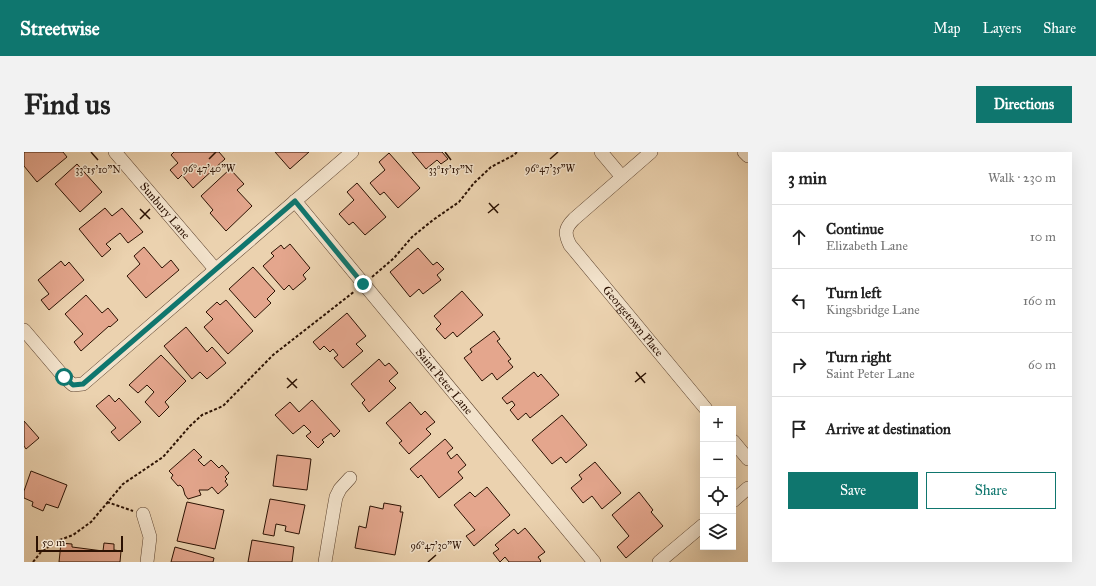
<!DOCTYPE html>
<html lang="en">
<head>
<meta charset="utf-8">
<style>
	:root { --surface:#fff; --page:#f2f2f2; --text:#222; --muted:#767676; --line:#e0e0e0; --accent:#0f766e }
	body { margin:0; font-family:"IM FELL Great Primer",serif; background:var(--page); color:var(--text) }
	.controls { position:absolute; right:12px; bottom:12px; display:grid; overflow:hidden; border-radius:0px; box-shadow:0 4px 16px #0002 }
	.controls button { width:36px; height:36px; display:grid; place-items:center; padding:0; border:0; border-bottom:1px solid var(--line); background:var(--surface); color:var(--text); font:20px sans-serif }
	.scale { position:absolute; left:12px; bottom:10px; width:87px; box-sizing:border-box; padding-left:4px; border:2px solid #2b1102; border-top:0; font-size:11px; line-height:14px; white-space:nowrap; color:#2b1102; -webkit-text-stroke:3px #f2e2cb; paint-order:stroke }
	.stop { position:absolute; width:12px; height:12px; margin:-9px; border:3px solid #0f766e; border-radius:50%; background:#fff }
	.stop.end { background:#0f766e; border-color:#fff; box-shadow:0 1px 4px #0008 }
	.list { margin:0; padding:0; list-style:none }
	h2 { display:flex; justify-content:space-between; align-items:center; height:52px; margin:0; padding:0 16px; font-size:17px }
	h2 small { font-size:13px; font-weight:400; color:var(--muted) }
	.list li { display:grid; grid-template-columns:26px 1fr auto; gap:12px; align-items:center; box-sizing:border-box; height:64px; padding:0 16px; border-top:1px solid var(--line) }
	.list b { display:block; font-size:15px; white-space:nowrap }
	.list p { margin:0; font-size:13px; white-space:nowrap; color:var(--muted) }
	.list em { font-size:13px; font-style:normal; color:var(--muted) }
	.actions { display:flex; gap:8px; padding:12px 16px }
	.actions a { flex:1; padding:9px 0; border:1px solid var(--accent); border-radius:0px; text-align:center; font-size:14px; color:var(--accent) }
	.actions .main { background:var(--accent); color:#fff }
	.icon { flex:none; width:22px; height:22px; fill:none; stroke:currentColor; stroke-width:2; stroke-linecap:round; stroke-linejoin:round }
	.map { position:relative; flex:none; width:724px; height:410px; overflow:hidden; border-radius:0px }
	header { display:flex; align-items:center; gap:24px; box-sizing:border-box; height:56px; padding:0 20px; background:var(--accent); color:#fff }
	header strong { font-size:19px }
	nav { display:flex; gap:22px; margin-inline-start:auto; font-size:14px }
	.intro { display:flex; align-items:center; justify-content:space-between; box-sizing:border-box; height:96px; padding:0 24px }
	h1 { margin:0; font-size:28px }
	.button { padding:10px 18px; border-radius:0px; background:var(--accent); color:#fff; font-size:14px; font-weight:700 }
	main { display:flex; gap:24px; padding:0 24px }
	aside { flex:1; background:var(--surface); border-radius:0px; box-shadow:0 4px 16px #0002 }
	.map>svg:first-child { display:block }
</style>
</head>
<body>
<header>
<strong>Streetwise</strong>
<nav><a>Map</a><a>Layers</a><a>Share</a></nav>
</header>
<div class="intro"><h1>Find us</h1><a class="button">Directions</a></div>
<main>
<div class="map">
<svg width="724" height="410" viewBox="0 0 724 410">
	<rect width="100%" height="100%" fill="#ebd2af"/>
	<filter id="stains"><feTurbulence type="fractalNoise" baseFrequency=".005" numOctaves="4"/><feColorMatrix values="0 0 0 0 .2 0 0 0 0 .09 0 0 0 0 .02 0 0 0 .5 -.17"/></filter>
	<radialGradient id="worn" r=".72"><stop offset=".6" stop-color="#630" stop-opacity="0"/><stop offset="1" stop-color="#630" stop-opacity=".3"/></radialGradient>
	<g fill="#e4a68d" stroke="#2b1102">
		<polygon points="0,0 39,0 43,5 13,30 0,14"/>
		<polygon points="150,0 195,0 201,7 169,36 158,23 154,27 146,18 154,11 147,3"/>
		<polygon points="251,0 285,0 266,17"/>
		<polygon points="388,0 418,0 424,7 417,12 413,8 402,17"/>
		<polygon points="365,1 396,36 374,56 360,40 356,43 346,31 361,18 355,10"/>
		<polygon points="53,12 78,40 56,60 31,32"/>
		<polygon points="206,17 220,32 213,38 228,54 202,79 186,61 189,58 177,44"/>
		<polygon points="333,31 362,65 341,83 329,70 325,73 315,62 330,48 323,40"/>
		<polygon points="81,56 88,64 98,56 119,80 104,91 96,81 82,92 87,97 78,105 55,77"/>
		<polygon points="266,92 286,116 279,123 282,127 269,138 265,133 260,138 239,114 250,104 247,101 257,93 260,97"/>
		<polygon points="120,95 138,116 147,108 155,118 122,146 103,124 116,112 110,104"/>
		<polygon points="394,96 409,113 413,110 420,117 413,123 417,128 399,142 395,137 386,145 366,120"/>
		<polygon points="37,109 41,114 45,110 60,128 25,158 17,148 25,142 14,128"/>
		<polygon points="229,115 251,139 243,147 247,151 231,166 205,137"/>
		<polygon points="438,139 459,163 433,185 429,180 421,187 412,177 417,172 410,164"/>
		<polygon points="62,143 78,161 84,156 94,168 86,175 85,174 57,199 50,190 59,182 41,162"/>
		<polygon points="202,148 229,179 204,202 180,175 189,167 182,160 193,150 196,153"/>
		<polygon points="323,161 342,184 332,192 339,199 319,216 310,206 314,203 309,197 306,200 300,194 296,198 289,190"/>
		<polygon points="162,175 183,200 188,195 202,211 183,227 176,220 168,227 140,194"/>
		<polygon points="470,179 476,187 473,189 487,207 484,209 489,215 473,228 468,221 458,229 440,206 448,200 446,197"/>
		<polygon points="137,203 162,229 141,250 145,255 135,265 121,250 130,240 123,233 114,241 105,233"/>
		<polygon points="355,207 361,214 365,211 374,221 365,229 372,236 345,260 338,251 341,248 327,232"/>
		<polygon points="510,220 514,225 517,222 535,243 506,266 502,261 494,268 486,258 491,253 488,249 483,252 478,246"/>
		<polygon points="85,243 91,250 95,246 117,270 95,289 87,280 92,276 72,254"/>
		<polygon points="288,248 316,279 310,285 307,281 298,288 300,290 294,296 282,284 287,280 280,273 269,282 251,263 266,250 275,260"/>
		<polygon points="386,250 397,263 401,259 411,270 402,277 407,282 385,302 375,291 378,289 362,271"/>
		<polygon points="538,263 563,293 542,311 537,305 528,312 508,288"/>
		<polygon points="0,269 15,286 2,297 0,294"/>
		<polygon points="421,287 429,296 423,301 427,307 433,302 442,313 434,320 439,326 415,346 397,323 394,326 386,317"/>
		<polygon points="170,297 178,305 174,308 180,314 187,308 195,316 198,313 205,321 201,325 203,327 201,329 204,333 194,342 188,335 184,338 175,338 177,343 164,347 161,343 159,336 156,333 154,334 147,326 149,323 145,319"/>
		<polygon points="253,303 287,307 283,338 249,334"/>
		<polygon points="571,310 597,341 578,357 568,344 559,351 547,336 558,327 555,323"/>
		<polygon points="7,319 43,333 34,356 22,352 19,359 8,354 9,350 0,346 0,339"/>
		<polygon points="463,335 486,363 450,394 442,384 451,378 430,353 446,340 451,345"/>
		<polygon points="615,340 629,358 627,360 639,374 602,406 593,395 605,384 588,363"/>
		<polygon points="246,347 281,353 275,382 261,379 262,374 252,372 250,384 239,382"/>
		<polygon points="163,350 200,358 191,397 153,389"/>
		<polygon points="360,351 377,354 376,360 379,360 371,403 331,396 335,374 342,376 346,354 359,357"/>
		<polygon points="501,376 521,400 514,405 517,409 516,410 485,410 481,405 476,410 469,401 475,397 471,393 490,377 494,382"/>
		<polygon points="228,388 270,395 268,410 224,410"/>
		<polygon points="37,391 48,392 48,395 79,399 80,391 90,392 90,398 97,399 96,410 35,410"/>
		<polygon points="151,395 190,406 189,410 147,410"/>
	</g>
	<g fill="none" stroke-linecap="round" stroke-linejoin="round">
		<defs>
			<g id="street">
				<path id="s1" d="M91,0L191,117"/>
				<polyline points="577,0 598,25"/>
				<path id="s2" d="M627,0L550,67C541,76 540,81 546,93L682,257"/>
				<polyline points="720,0 724,4"/>
				<path id="s3" d="M271,49L570,410"/>
				<polyline points="0,178 40,225 49,233 59,232 328,0"/>
				<polyline points="709,289 724,307"/>
				<polyline points="709,349 724,336"/>
				<polyline points="119,362 126,385 123,410"/>
				<polyline points="301,410 310,356 312,345 316,337 326,326"/>
				<polyline points="635,410 679,373"/>
			</g>
		</defs>
		<use href="#street" stroke="#5b412d" stroke-width="14"/>
		<g stroke="#2b1102" stroke-width="2" stroke-dasharray="3 2" stroke-linecap="butt">
			<polyline points="348,125 370,106 388,85 409,68 435,50 450,31 467,15 490,3 493,0"/>
			<polyline points="83,350 109,359"/>
			<polyline points="9,410 17,400 33,389 49,383 67,370 99,332 139,305 166,274 178,263 199,254 249,203 331,139"/>
		</g>
		<use href="#street" stroke="#f2e2cb" stroke-width="13"/>
	</g>
	<g fill="none" stroke-linecap="round" stroke-linejoin="round">
		<polyline stroke="#0f766e" stroke-width="5" points="40,225 49,233 59,232 271,49 339,132"/>
	</g>
	<path fill="none" stroke="#2b1102" stroke-width="1.5" d="M67,0L74,8M421,0L427,8M185,7L192,0M526,7L534,0M465,51L474,61M116,57L126,67M464,61L475,52M116,67L126,57M612,220L621,231M263,226L273,236M611,230L622,221M263,236L273,227M404,410L412,403"/>
	<g text-anchor="middle" dominant-baseline="central" stroke-width="3" stroke-linejoin="round" paint-order="stroke">
		<g font-size="12" fill="#2b1102" stroke="#f2e2cb">
			<text stroke="none"><textPath href="#s1" startOffset="77">Sunbury Lane</textPath></text>
			<text stroke="none"><textPath href="#s2" startOffset="230">Georgetown Place</textPath></text>
			<text stroke="none"><textPath href="#s3" startOffset="234">Saint Peter Lane</textPath></text>
		</g>
	</g>
	<g font-size="10" text-anchor="middle" fill="#2b1102" stroke="#f2e2cb" stroke-width="3" stroke-linejoin="round" paint-order="stroke">
		<text x="185" y="20">96°47'40"W</text>
		<text x="526" y="20">96°47'35"W</text>
		<text x="74" y="21">33°15'10"N</text>
		<text x="427" y="21">33°15'15"N</text>
		<text x="412" y="397">96°47'30"W</text>
	</g>
	<rect width="100%" height="100%" filter="url(#stains)"/>
	<rect width="100%" height="100%" fill="url(#worn)"/>
</svg>
<div class="controls">
<button>+</button>
<button>−</button>
<button><svg class="icon" aria-label="locate" viewBox="0 0 24 24"><circle cx="12" cy="12" r="6"/><path d="M12 2v4M12 18v4M2 12h4M18 12h4"/></svg></button>
<button><svg class="icon" aria-label="layers" viewBox="0 0 24 24"><path d="M12 4l9 5-9 5-9-5zM3 14l9 5 9-5"/></svg></button>
</div>
<div class="scale">50 m</div>
<div class="stop" style="left:40px;top:225px"></div>
<div class="stop end" style="left:339px;top:132px"></div>
</div>
<aside>
<h2>3 min<small>Walk · 230 m</small></h2>
<ul class="list">
<li><svg class="icon" aria-label="ahead" viewBox="0 0 24 24"><path d="M12 20V5M6 11l6-6 6 6"/></svg><div><b>Continue</b><p>Elizabeth Lane</p></div><em>10 m</em></li>
<li><svg class="icon" aria-label="left" viewBox="0 0 24 24"><path d="M17 20v-9H6M10 6l-5 5 5 5"/></svg><div><b>Turn left</b><p>Kingsbridge Lane</p></div><em>160 m</em></li>
<li><svg class="icon" aria-label="right" viewBox="0 0 24 24"><path d="M7 20v-9h11M14 6l5 5-5 5"/></svg><div><b>Turn right</b><p>Saint Peter Lane</p></div><em>60 m</em></li>
<li><svg class="icon" aria-label="arrive" viewBox="0 0 24 24"><path d="M6 21V4h12l-3 4 3 4H6"/></svg><div><b>Arrive at destination</b></div></li>
</ul>
<div class="actions"><a class="main">Save</a><a>Share</a></div>
</aside>
</main>
</body>
</html>
